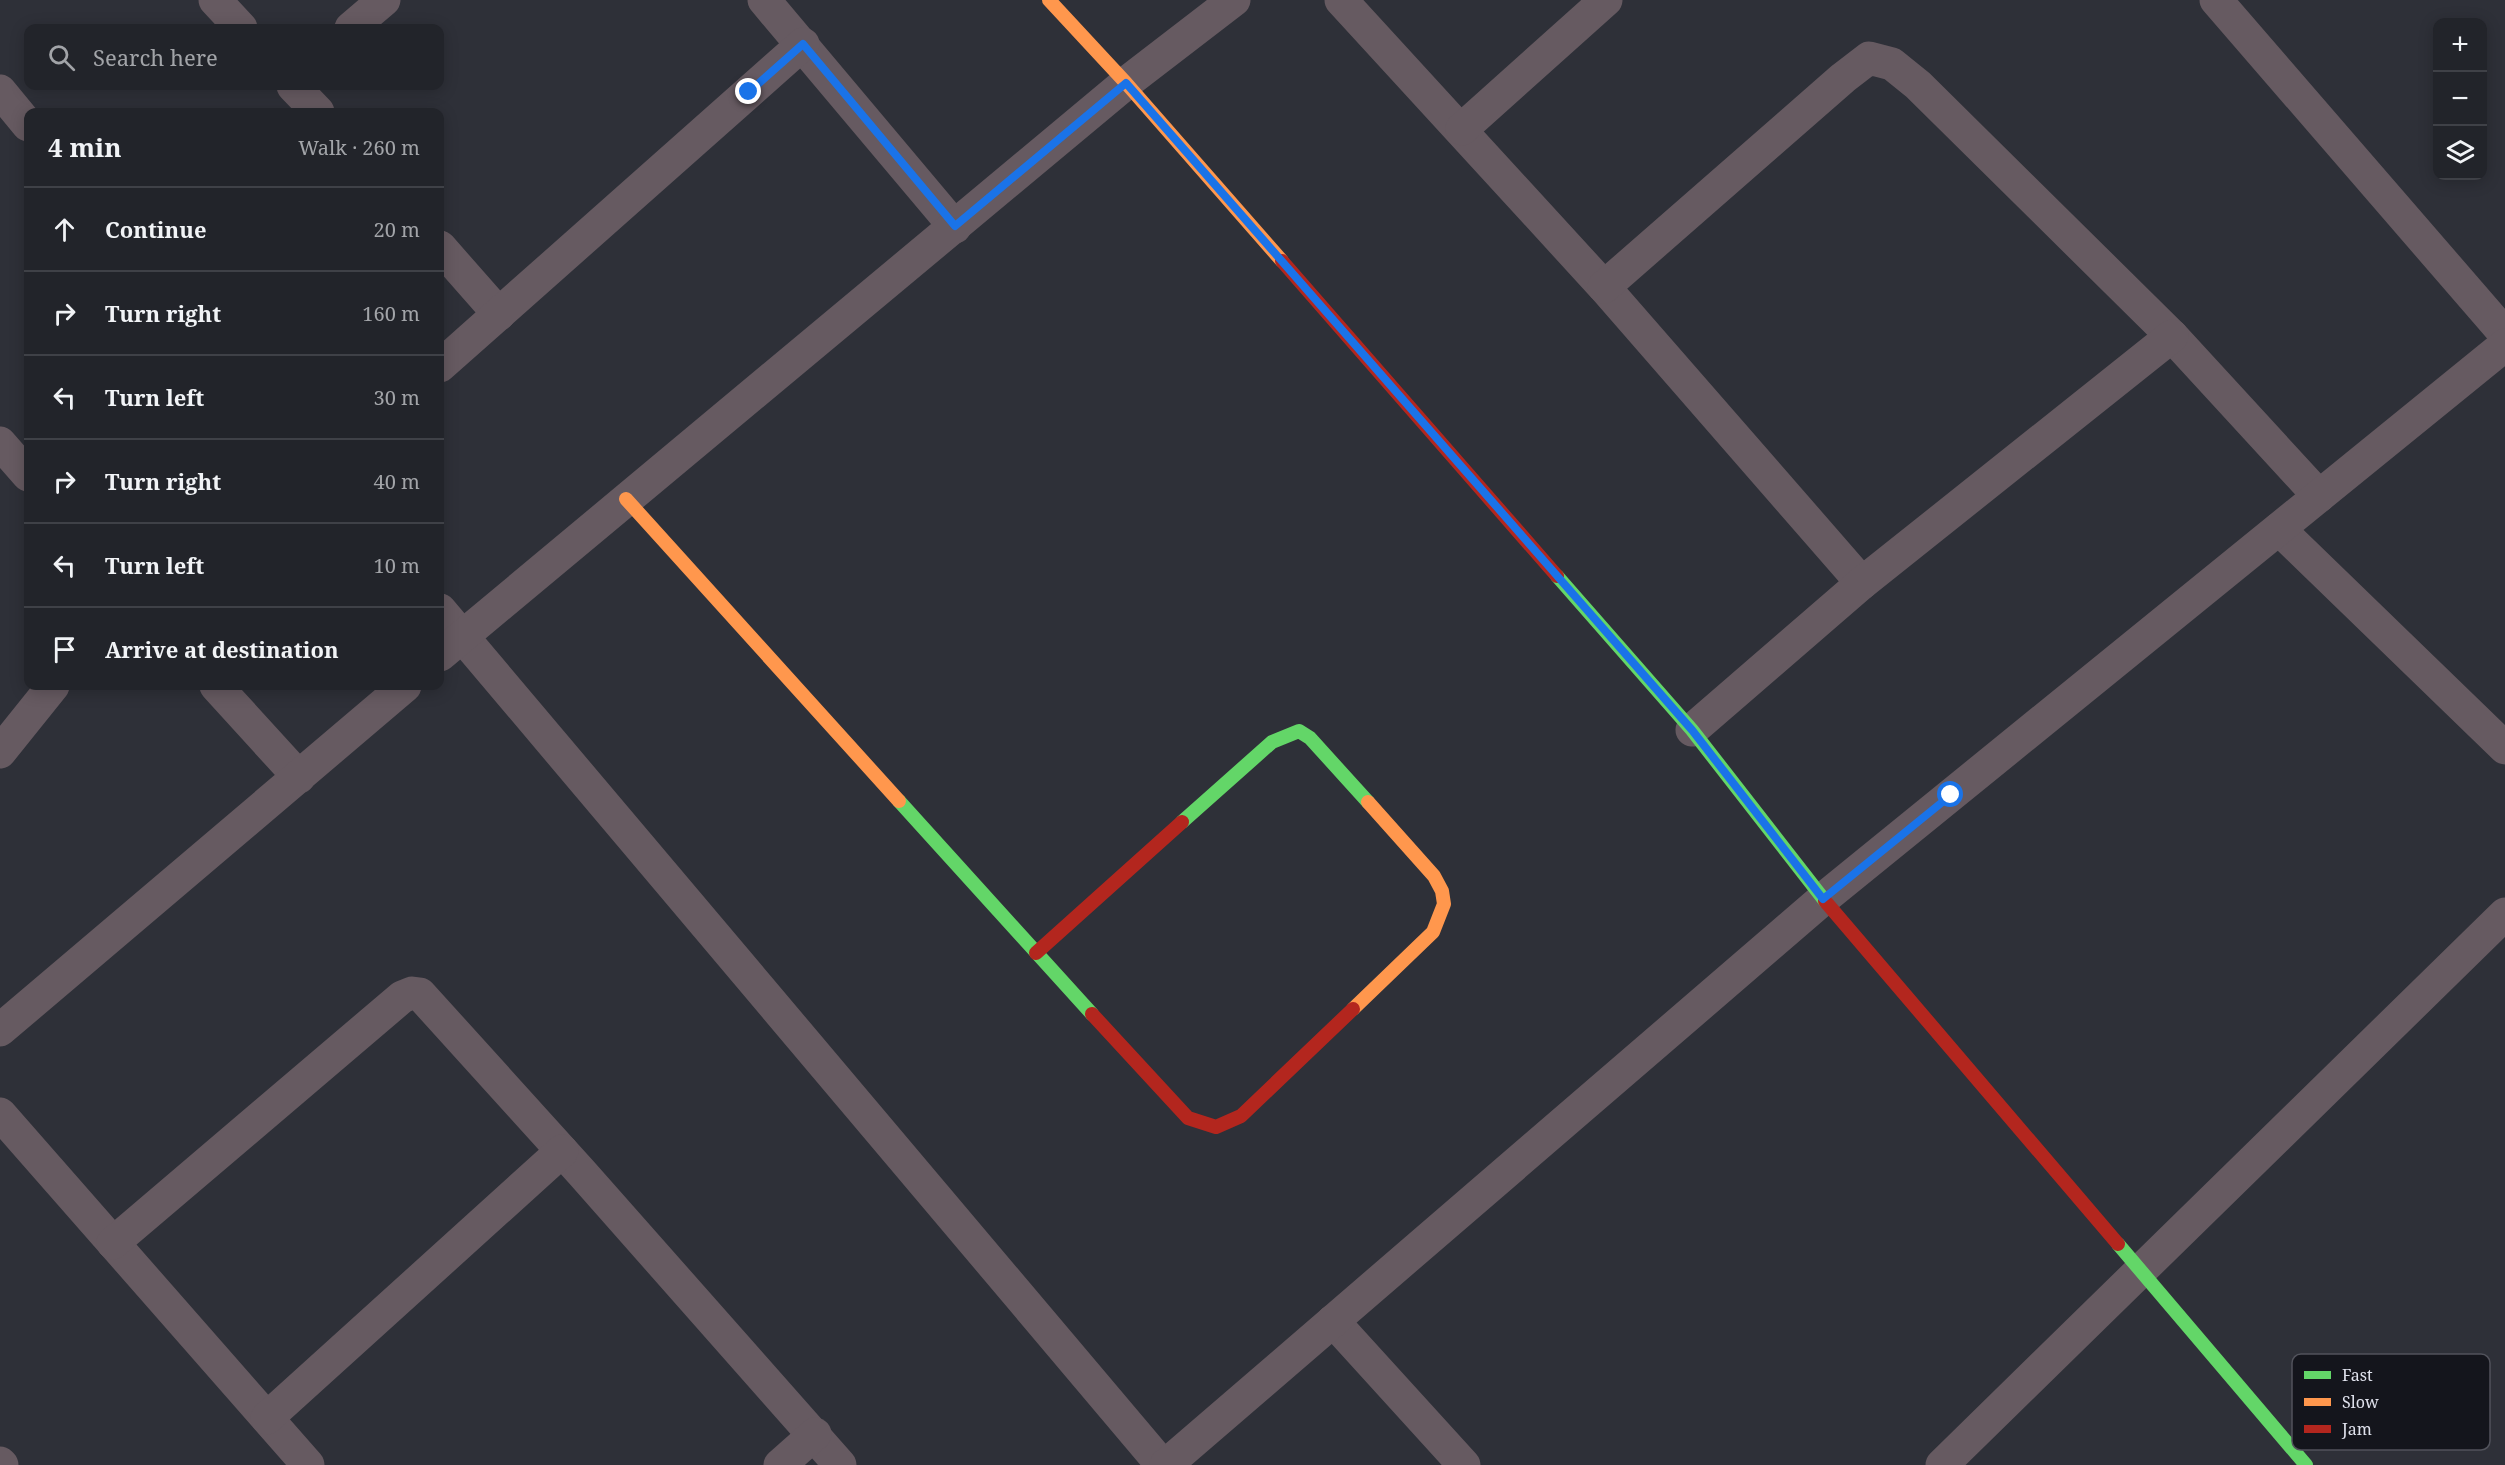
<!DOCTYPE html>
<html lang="en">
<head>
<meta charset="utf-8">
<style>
	:root { --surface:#22242a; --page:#2e3036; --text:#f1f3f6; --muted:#a2a4a8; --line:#3f4147 }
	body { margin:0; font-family:"Noto Serif",serif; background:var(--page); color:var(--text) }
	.controls { position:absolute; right:18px; top:18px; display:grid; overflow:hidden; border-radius:12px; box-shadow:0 3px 15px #0003 }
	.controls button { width:54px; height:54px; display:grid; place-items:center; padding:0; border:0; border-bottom:2px solid var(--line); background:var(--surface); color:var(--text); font:30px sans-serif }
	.stop { position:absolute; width:18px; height:18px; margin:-14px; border:4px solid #1a73e8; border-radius:50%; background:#fff }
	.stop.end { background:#1a73e8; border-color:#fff; box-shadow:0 2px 6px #0008 }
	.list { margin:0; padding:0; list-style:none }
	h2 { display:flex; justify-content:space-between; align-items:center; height:78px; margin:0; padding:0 24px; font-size:26px }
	h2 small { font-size:20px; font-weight:400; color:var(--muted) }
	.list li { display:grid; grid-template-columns:39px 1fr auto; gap:18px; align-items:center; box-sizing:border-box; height:84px; padding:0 24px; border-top:2px solid var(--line) }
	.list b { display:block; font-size:22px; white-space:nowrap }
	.list em { font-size:20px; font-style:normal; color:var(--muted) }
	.icon { flex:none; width:33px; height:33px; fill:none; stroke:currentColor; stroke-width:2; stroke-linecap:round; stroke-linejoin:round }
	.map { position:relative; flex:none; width:2505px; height:1465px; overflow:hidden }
	.search { position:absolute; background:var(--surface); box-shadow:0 3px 15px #0003; left:24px; top:24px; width:420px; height:66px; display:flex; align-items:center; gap:15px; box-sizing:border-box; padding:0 21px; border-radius:12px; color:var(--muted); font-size:22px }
	.panel { position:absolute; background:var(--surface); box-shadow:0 3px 15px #0003; left:24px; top:108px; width:420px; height:582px; border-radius:12px }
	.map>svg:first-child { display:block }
</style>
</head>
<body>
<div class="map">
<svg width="2505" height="1465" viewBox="0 0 2505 1465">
	<rect width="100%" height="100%" fill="#2e3038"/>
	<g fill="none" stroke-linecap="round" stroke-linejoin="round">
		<g stroke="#665a61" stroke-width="33">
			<polyline points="215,0 241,28"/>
			<polyline points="764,0 955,227"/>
			<polyline points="1341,0 1604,287 1862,583"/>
			<polyline points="2216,0 2505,334"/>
			<polyline points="351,28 384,0"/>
			<polyline points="293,86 318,112"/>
			<polyline points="0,91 28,125"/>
			<polyline points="1462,129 1606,0"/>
			<polyline points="440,247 499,314"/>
			<polyline points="1604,287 1843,78 1869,58 1892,64 1918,85 2172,336 2319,496"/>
			<polyline points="440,366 803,44"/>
			<polyline points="0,443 28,475"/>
			<polyline points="2279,529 2505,748"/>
			<polyline points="440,610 1162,1465"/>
			<polyline points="440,655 1126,83 1234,0"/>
			<polyline points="216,686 299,777"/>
			<polyline points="1692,730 1862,583 2172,336"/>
			<polyline points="0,752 53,686"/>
			<polyline points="0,1030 405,686"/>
			<polyline points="0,1114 308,1465"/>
			<polyline points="113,1243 402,997 412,993 420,994 582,1173 840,1465"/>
			<polyline points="1333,1321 1464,1465"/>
			<polyline points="267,1418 562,1151"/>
			<polyline points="0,1463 2,1465"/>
			<polyline points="780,1465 815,1434"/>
			<polyline points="1166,1465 1823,899 2505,345"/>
			<polyline points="1942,1465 2505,914"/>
		</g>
		<g stroke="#63d668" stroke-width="14">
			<polyline points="1557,576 1692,730 1825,901"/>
			<polyline points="899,801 1092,1014"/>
			<polyline points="1182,822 1272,742 1299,731 1310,738 1368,802"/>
			<polyline points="2118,1244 2306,1465"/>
		</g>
		<g stroke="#ff974d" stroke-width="14">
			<polyline points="1049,0 1126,83 1282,261"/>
			<polyline points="626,499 899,801"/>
			<polyline points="1353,1009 1433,932 1444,904 1442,891 1434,876 1368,802"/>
		</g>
		<g stroke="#b3261e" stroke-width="14">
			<polyline points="1282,261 1557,576"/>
			<polyline points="1825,901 2118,1244"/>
			<polyline points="1036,953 1182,822"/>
			<polyline points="1092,1014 1188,1118 1216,1127 1241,1116 1353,1009"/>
		</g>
	</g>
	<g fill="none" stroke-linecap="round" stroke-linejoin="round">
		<polyline stroke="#1a73e8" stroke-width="8" points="749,92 803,44 955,226 1126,83 1692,730 1823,899 1951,795"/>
	</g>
	<rect x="2292" y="1354" width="198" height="96" rx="9" fill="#14151c" stroke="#51525b" stroke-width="1.5"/>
	<rect x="2304" y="1371" width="27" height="8" fill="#63d668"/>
	<rect x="2304" y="1398" width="27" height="8" fill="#ff974d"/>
	<rect x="2304" y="1425" width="27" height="8" fill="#b3261e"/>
	<g font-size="16" fill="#e0e2ed">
		<text x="2342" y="1381">Fast</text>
		<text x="2342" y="1408">Slow</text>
		<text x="2342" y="1435">Jam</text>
	</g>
</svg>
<div class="controls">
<button>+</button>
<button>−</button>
<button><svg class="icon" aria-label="layers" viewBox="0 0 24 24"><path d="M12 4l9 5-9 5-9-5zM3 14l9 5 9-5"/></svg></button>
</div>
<div class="stop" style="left:1951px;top:795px"></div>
<div class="stop end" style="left:749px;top:92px"></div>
<div class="search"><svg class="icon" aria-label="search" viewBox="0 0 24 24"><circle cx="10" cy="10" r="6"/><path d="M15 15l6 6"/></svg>Search here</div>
<section class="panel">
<h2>4 min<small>Walk · 260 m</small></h2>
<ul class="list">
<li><svg class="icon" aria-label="ahead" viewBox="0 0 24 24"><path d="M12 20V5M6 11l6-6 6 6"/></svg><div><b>Continue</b></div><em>20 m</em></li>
<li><svg class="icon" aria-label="right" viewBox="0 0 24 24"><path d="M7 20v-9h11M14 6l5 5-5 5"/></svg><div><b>Turn right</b></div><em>160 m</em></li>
<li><svg class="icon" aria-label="left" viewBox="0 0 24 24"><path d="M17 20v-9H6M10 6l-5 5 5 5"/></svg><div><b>Turn left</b></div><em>30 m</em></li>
<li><svg class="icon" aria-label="right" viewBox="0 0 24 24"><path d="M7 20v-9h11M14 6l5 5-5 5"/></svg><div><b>Turn right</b></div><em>40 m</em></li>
<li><svg class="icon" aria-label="left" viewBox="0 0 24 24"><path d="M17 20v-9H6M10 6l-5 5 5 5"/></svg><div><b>Turn left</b></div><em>10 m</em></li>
<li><svg class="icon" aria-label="arrive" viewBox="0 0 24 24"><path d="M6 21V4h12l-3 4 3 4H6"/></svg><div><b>Arrive at destination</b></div></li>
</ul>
</section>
</div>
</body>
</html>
